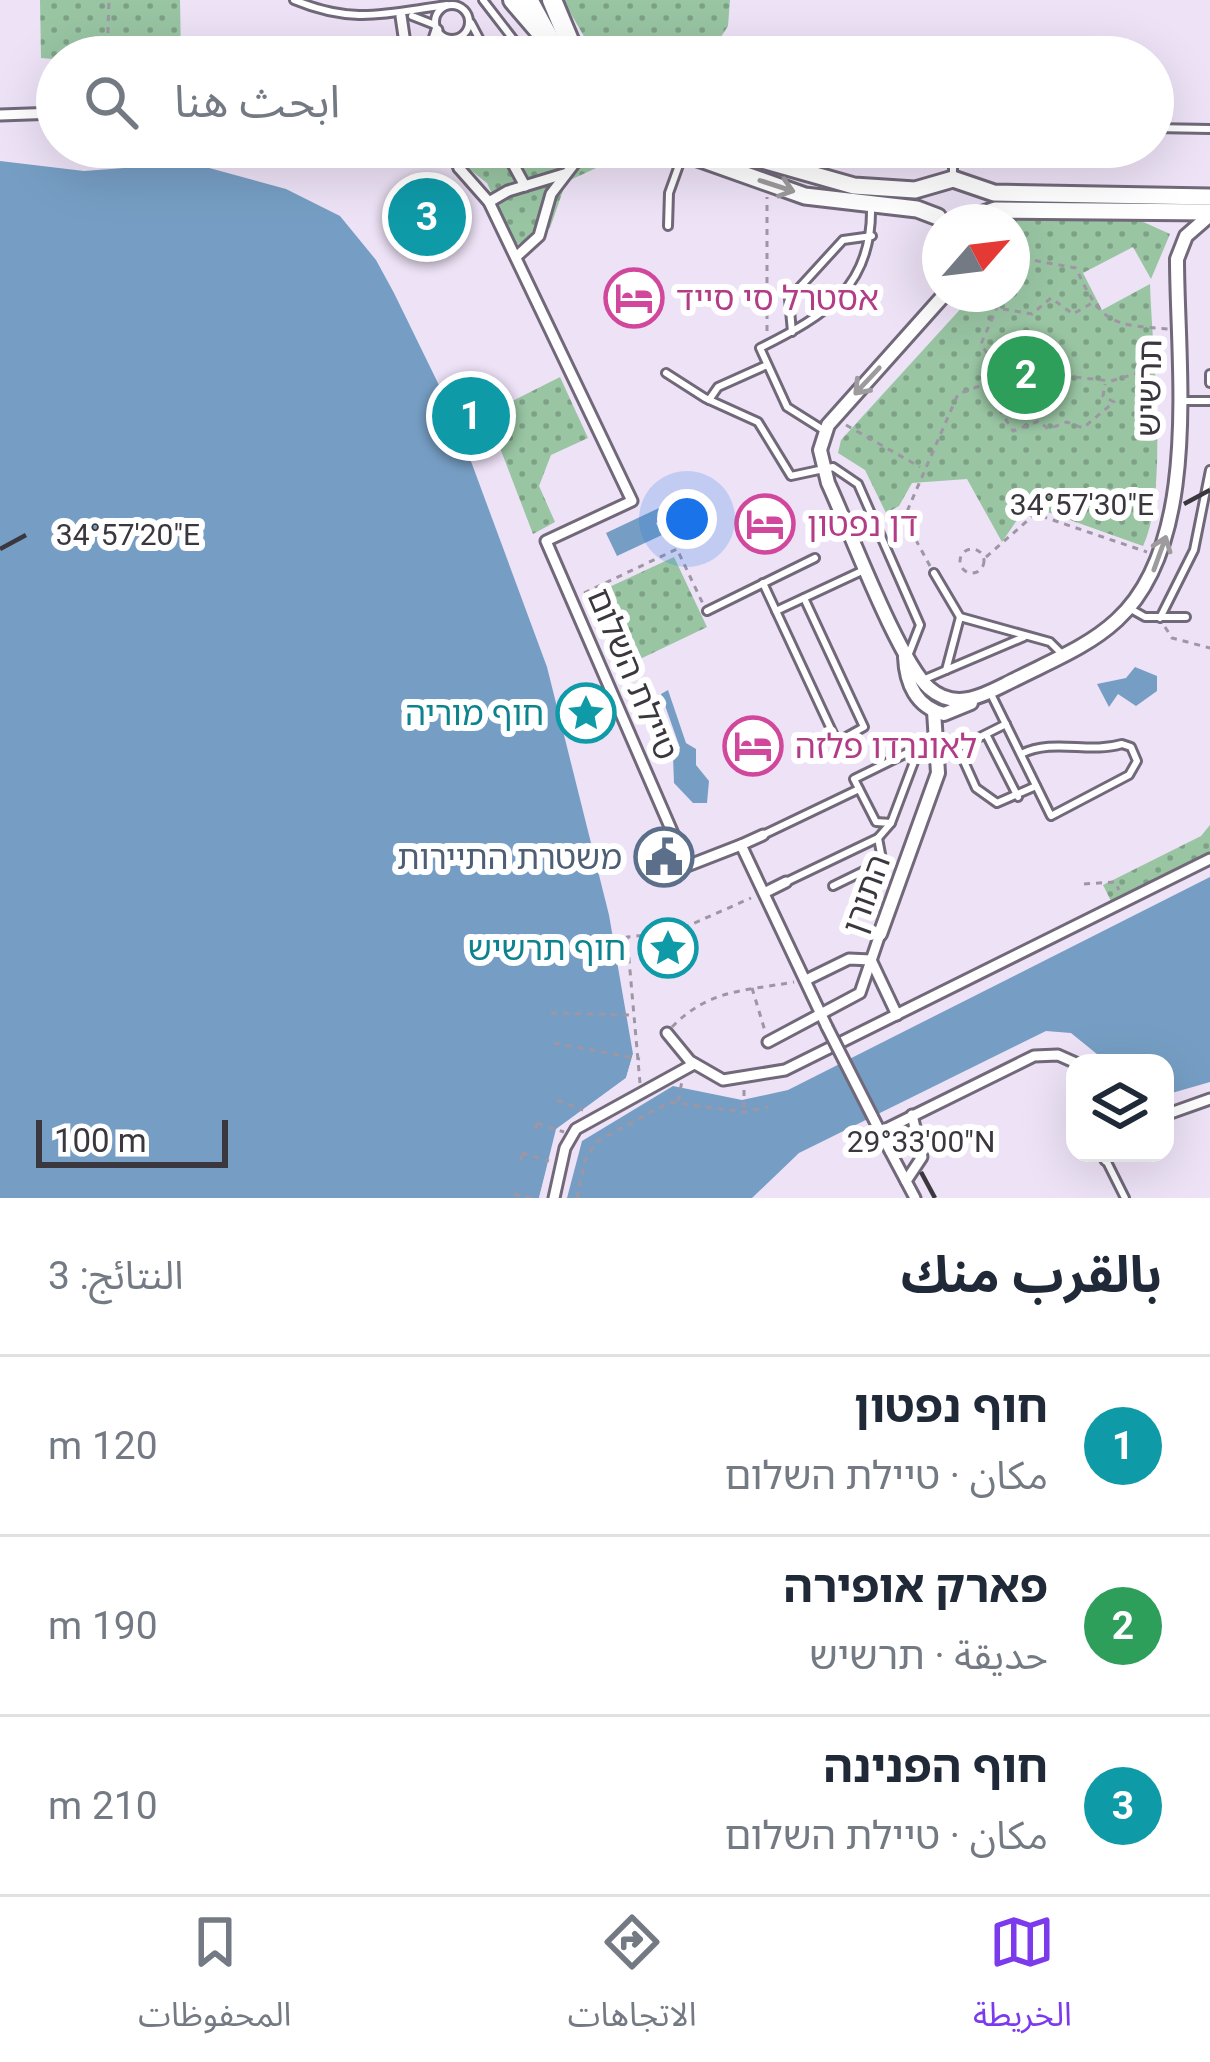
<!DOCTYPE html>
<html lang="ar">
<head>
<meta charset="utf-8">
<style>
	:root { --surface:#fff; --page:#f6f6f7; --text:#1f2937; --muted:#747a83; --line:#e0e1e3; --accent:#7c3aed }
	body { margin:0; font-family:Roboto,"Noto Sans Arabic","Noto Sans Hebrew",sans-serif; background:var(--page); color:var(--text); direction:rtl }
	.controls { position:absolute; right:36px; bottom:36px; display:grid; overflow:hidden; border-radius:24px; box-shadow:0 12px 48px #0002 }
	.controls button { width:108px; height:108px; display:grid; place-items:center; padding:0; border:0; border-bottom:3px solid var(--line); background:var(--surface); color:var(--text); font:60px sans-serif }
	.compass { position:absolute; left:922px; top:204px; width:108px; height:108px; border-radius:50%; background:var(--surface); box-shadow:0 12px 48px #0002; rotate:62deg }
	.scale { position:absolute; left:36px; bottom:30px; width:192px; box-sizing:border-box; padding-left:12px; border:6px solid #3b373e; border-top:0; font-size:33px; line-height:42px; white-space:nowrap; color:#3b373e; -webkit-text-stroke:9px #fff; paint-order:stroke }
	.you { position:absolute; left:687px; top:519px; width:42px; height:42px; margin:-30px; border:9px solid #fff; border-radius:50%; background:#1a73e8; box-shadow:0 0 0 18px #1a73e833 }
	.badge { display:grid; place-items:center; width:78px; height:78px; border-radius:50%; background:var(--accent); color:#fff; font-size:39px; font-weight:700 }
	.pin { position:absolute; translate:-50% -50%; border:6px solid #fff; box-shadow:0 3px 12px #0006 }
	.list { margin:0; padding:0; list-style:none }
	h2 { display:flex; justify-content:space-between; align-items:center; height:156px; margin:0; padding:0 48px; font-size:51px }
	h2 small { font-size:39px; font-weight:400; color:var(--muted) }
	.list li { display:grid; grid-template-columns:78px 1fr auto; gap:36px; align-items:center; box-sizing:border-box; height:180px; padding:0 48px; border-top:3px solid var(--line) }
	.list b { display:block; font-size:45px; white-space:nowrap }
	.list p { margin:0; font-size:39px; white-space:nowrap; color:var(--muted) }
	.list em { font-size:39px; font-style:normal; color:var(--muted) }
	.icon { flex:none; width:66px; height:66px; fill:none; stroke:currentColor; stroke-width:2; stroke-linecap:round; stroke-linejoin:round }
	.map { position:relative; flex:none; width:1210px; height:1198px; overflow:hidden; direction:ltr }
	.search { position:absolute; background:var(--surface); box-shadow:0 12px 48px #0002; left:36px; right:36px; top:36px; height:132px; display:flex; align-items:center; gap:30px; box-sizing:border-box; padding:0 42px; border-radius:66px; color:var(--muted); font-size:45px }
	.sheet { height:696px; background:var(--surface) }
	nav { display:flex; justify-content:space-around; align-items:center; box-sizing:border-box; height:168px; border-top:3px solid var(--line); background:var(--surface); font-size:33px; color:var(--muted) }
	nav a { display:grid; justify-items:center; gap:6px }
	nav .on { color:var(--accent) }
	.map>svg:first-child { display:block }
</style>
</head>
<body>
<div class="map">
<svg width="1210" height="1198" viewBox="0 0 1210 1198">
	<defs>
		<pattern id="grass-dots" width="8" height="8" patternUnits="userSpaceOnUse" patternTransform="scale(3)"><rect width="8" height="8" fill="#99c5a3"/><path d="M2 2h.1M6 6h.1" fill="none" stroke="#7ea186" stroke-width="1.8" stroke-linecap="round"/></pattern>
	</defs>
	<rect width="100%" height="100%" fill="#ede2f6"/>
	<g fill="url(#grass-dots)">
		<polygon points="40,0 180,0 181,57 57,57 54,107 53,59 41,58"/>
		<polygon points="563,0 730,0 728,26 708,57 596,57"/>
		<polygon points="455,147 653,147 666,154 665,159 637,149 566,182 550,228 516,245 487,183 459,161"/>
		<path d="M1008,219L1139,220L1170,234L1151,279L1133,247L1083,273L1102,310L1150,284C1152,350 1169,491 1143,546L1042,510L1019,517L1002,542L967,479L912,483L899,506L886,513L865,470L838,453L841,440L965,304L967,294H1012V222H982Z"/>
		<polygon points="560,377 588,438 551,455 539,486 555,522 533,534 487,414"/>
		<polygon points="674,557 707,627 638,660 605,589"/>
		<polygon points="1210,825 1210,852 1112,903 1103,885 1201,836"/>
	</g>
	<g fill="#769ec4">
		<polygon points="0,161 84,171 191,163 286,189 340,216 376,260 394,293 455,418 547,667 609,915 633,1054 626,1078 556,1129 539,1198 0,1198"/>
		<polygon points="659,508 664,518 656,523 662,535 617,556 606,533"/>
		<polygon points="1135,667 1157,676 1157,691 1136,706 1118,694 1109,707 1097,684 1126,678"/>
		<polygon points="668,690 686,743 696,749 696,765 709,781 707,803 693,803 674,783 673,756 680,748 661,694"/>
		<polygon points="1210,877 1210,1082 1165,1095 1165,1063 1108,1063 1071,1033 1046,1031 799,1153 752,1198 567,1198 582,1141 673,1086 742,1100 788,1090"/>
	</g>
	<polygon fill="#ede2f6" points="633,1054 639,1065 630,1082 562,1131 545,1198 539,1198 557,1129 626,1078"/>
	<g fill="none" stroke-linecap="round" stroke-linejoin="round">
		<defs>
			<g id="service">
				<path d="M294,0C354,25 387,13 447,5"/>
				<polyline points="483,0 527,57"/>
				<circle cx="452" cy="22" r="17"/>
				<polyline points="412,16 435,25"/>
				<polyline points="471,23 489,57"/>
				<polyline points="455,39 482,57"/>
				<polyline points="1153,128 1210,129"/>
				<polyline points="953,179 953,147"/>
				<polyline points="668,226 669,193 683,154"/>
				<polyline points="792,332 789,299 843,240 872,236"/>
				<polyline points="666,373 705,398 758,422 791,476 833,467 858,484 920,625 908,656"/>
				<polyline points="1210,374 1210,383"/>
				<polyline points="709,400 718,387 767,365"/>
				<polyline points="1184,401 1210,401"/>
				<path d="M825,431L787,407L760,348C826,315 873,287 871,206"/>
				<polyline points="934,573 960,617 1050,642 1063,655"/>
				<polyline points="763,583 837,742 864,727 804,598"/>
				<polyline points="1129,608 1145,617 1186,617"/>
				<polyline points="707,611 815,558"/>
				<polyline points="776,611 864,570"/>
				<polyline points="1160,618 1194,550 1210,470"/>
				<polyline points="946,670 960,617"/>
				<polyline points="925,679 1024,637"/>
				<path d="M990,692L1051,816L1129,775L1137,761L1131,747L1122,744C1088,754 1054,738 1021,754"/>
				<polyline points="987,736 1018,797"/>
				<polyline points="958,748 976,788 997,803 1036,786"/>
				<polyline points="911,751 914,762 891,823 876,822 854,779 911,751 958,748 1006,724"/>
				<polyline points="765,834 859,789"/>
				<polyline points="786,882 878,838 891,823"/>
				<polyline points="833,886 878,864 882,859 878,838"/>
				<polyline points="1106,1160 1125,1198"/>
			</g>
			<g id="pedestrian">
				<polyline points="401,16 407,57"/>
				<polyline points="428,57 437,30"/>
				<polyline points="0,115 57,113"/>
				<polyline points="451,147 459,168 489,202 632,501 546,541 687,866 741,845 827,1027"/>
				<polyline points="501,147 507,153 542,147"/>
				<polyline points="507,153 525,186"/>
				<polyline points="459,168 478,147"/>
				<polyline points="489,202 508,191 564,174"/>
				<polyline points="516,257 539,236 551,194 587,147"/>
				<polyline points="741,845 763,835"/>
				<polyline points="764,893 786,882"/>
				<polyline points="806,980 849,959 871,960 897,1015"/>
				<polyline points="667,1033 690,1061 723,1080 785,1070 1210,859"/>
				<polyline points="768,1042 860,993 880,934"/>
				<polyline points="1165,1115 1210,1099"/>
				<polyline points="870,1137 1034,1056 1058,1055 1076,1063"/>
				<polyline points="890,1151 915,1198"/>
				<polyline points="1103,1153 1106,1160"/>
				<polyline points="906,1181 922,1157 912,1115"/>
				<polyline points="554,1198 565,1148 576,1129 694,1064"/>
			</g>
			<g id="minor">
				<path d="M945,294L828,425L820,450L828,483C849,528 898,660 929,688C957,713 987,693 1014,680C1049,662 1088,647 1117,620C1202,542 1177,365 1177,259L1186,236L1210,215"/>
				<path d="M905,657C906,683 916,707 944,714L971,703"/>
				<polyline points="880,934 938,773 934,711"/>
			</g>
			<g id="tertiary">
				<polyline points="530,0 561,57"/>
				<polyline points="667,147 805,196 917,209 938,217"/>
				<polyline points="716,147 854,186 915,190 953,179 994,193 1210,197"/>
				<polyline points="961,222 995,210 1210,212"/>
			</g>
			<g id="trunk">
				<polyline points="513,0 555,49"/>
				<polyline points="552,0 570,43"/>
			</g>
		</defs>
		<use href="#service" stroke="#716879" stroke-width="12"/>
		<use href="#pedestrian" stroke="#716879" stroke-width="15"/>
		<use href="#minor" stroke="#716879" stroke-width="18"/>
		<use href="#tertiary" stroke="#716879" stroke-width="21"/>
		<use href="#trunk" stroke="#716879" stroke-width="24"/>
		<g stroke="#9e96a5" stroke-width="3" stroke-dasharray="6 6" stroke-linecap="butt">
			<polyline points="107,57 109,0"/>
			<polyline points="415,223 452,177"/>
			<path d="M1012,262L1021,258L1076,268C1101,323 1110,325 1169,329"/>
			<polyline points="1003,294 981,344 1012,392 1037,393 1065,376 1111,381 1165,365"/>
			<polyline points="1003,309 1032,314 1051,298 1073,314 1092,303"/>
			<polyline points="767,331 767,197"/>
			<polyline points="1011,393 996,404 1013,431 1039,421 1048,429 1067,422 1083,428 1114,402 1103,396 1105,384"/>
			<polyline points="846,425 920,467"/>
			<circle cx="972" cy="561" r="12"/>
			<polyline points="986,557 1035,514 1147,552"/>
			<polyline points="930,566 911,531 908,509 958,394 1001,378"/>
			<polyline points="584,593 677,549 703,604"/>
			<polyline points="1165,627 1172,638 1210,648"/>
			<polyline points="1084,884 1115,882 1119,890"/>
			<polyline points="752,988 765,1031"/>
			<polyline points="551,1013 633,1015"/>
			<path d="M672,1027C709,989 745,991 794,982"/>
			<polyline points="554,1043 640,1059"/>
			<polyline points="640,1083 627,937 674,932 751,898"/>
			<polyline points="744,1090 744,1110"/>
			<polyline points="557,1100 583,1110"/>
			<polyline points="678,1101 682,1081"/>
			<polyline points="537,1123 564,1132"/>
			<polyline points="535,1129 539,1118"/>
			<polyline points="522,1153 549,1161"/>
			<polyline points="521,1160 524,1148"/>
			<polyline points="514,1194 531,1198"/>
			<polyline points="577,1198 585,1161 596,1142 670,1102 744,1112 768,1107"/>
		</g>
		<use href="#service" stroke="#fff" stroke-width="6"/>
		<use href="#pedestrian" stroke="#fff" stroke-width="9"/>
		<use href="#minor" stroke="#fff" stroke-width="12"/>
		<use href="#tertiary" stroke="#fff" stroke-width="15"/>
		<use href="#trunk" stroke="#fff" stroke-width="18"/>
		<defs>
			<polyline id="pedestrian-bridge" points="827,1027 890,1151"/>
		</defs>
		<use href="#pedestrian-bridge" stroke="#716879" stroke-width="15" stroke-linecap="butt"/>
		<use href="#pedestrian-bridge" stroke="#fff" stroke-width="9"/>
	</g>
	<defs><path id="oneway-shaft" d="M-6 0H5M1.5-3L5.5 0L1.5 3" fill="none" stroke-width="1.6" stroke-linecap="round" stroke-linejoin="round" transform="scale(3)"/></defs>
	<g stroke="#9d9b9e">
		<use href="#oneway-shaft" transform="translate(777 186) rotate(18)"/>
		<use href="#oneway-shaft" transform="translate(867 381) rotate(133)"/>
		<use href="#oneway-shaft" transform="translate(1160 553) rotate(-70)"/>
	</g>
	<path fill="none" stroke="#3b373e" stroke-width="4.5" d="M1184,504L1210,490M0,549L26,535M921,1172L935,1198"/>
	<defs>
		<symbol id="hotel-ring" viewBox="-11 -11 22 22"><circle r="9.5" fill="#fff" stroke="#d1479c" stroke-width="1.5"/><path d="M-6-4.5h1.5V1H6V5H4.5V3h-9V5H-6ZM-4 0a1.8 1.8 0 1 1 3.6 0ZM.5 0V-2.5h3Q6-2.5 6 0Z" fill="#d1479c"/></symbol>
		<symbol id="sight-ring" viewBox="-11 -11 22 22"><circle r="9.5" fill="#fff" stroke="#0f9aa8" stroke-width="1.5"/><path d="M0-6L1.8-2.2L6-1.7L2.9 1.2L3.7 5.4L0 3.3L-3.7 5.4L-2.9 1.2L-6-1.7L-1.8-2.2Z" fill="#0f9aa8"/></symbol>
		<symbol id="civic-ring" viewBox="-11 -11 22 22"><circle r="9.5" fill="#fff" stroke="#5c6f8a" stroke-width="1.5"/><path d="M-.6-6.5H3V-4.5H.6V-3L4-1V1h2V6H-6V1h2V-1L-.6-3ZM-1.2 2.5V6h2.4V2.5Z" fill="#5c6f8a"/></symbol>
	</defs>
	<g fill-rule="evenodd">
		<use href="#hotel-ring" x="601" y="265" width="66" height="66"/>
		<use href="#hotel-ring" x="732" y="491" width="66" height="66"/>
		<use href="#sight-ring" x="553" y="680" width="66" height="66"/>
		<use href="#hotel-ring" x="720" y="713" width="66" height="66"/>
		<use href="#civic-ring" x="631" y="824" width="66" height="66"/>
		<use href="#sight-ring" x="635" y="915" width="66" height="66"/>
	</g>
	<g text-anchor="middle" dominant-baseline="central" stroke-width="12" stroke-linejoin="round" paint-order="stroke">
		<g font-size="33" fill="#b23c85" stroke="#fff" text-anchor="start">
			<text x="676" y="298">אסטרל סי סייד</text>
			<text x="807" y="524">דן נפטון</text>
			<text x="795" y="746">לאונרדו פלזה</text>
		</g>
		<g font-size="33" fill="#3b373e" stroke="#fff">
			<text transform="translate(1149 388) rotate(-89)">תרשיש</text>
			<text transform="translate(633 674) rotate(67)">טיילת השלום</text>
			<text transform="translate(866 894) rotate(-70)">התורן</text>
		</g>
		<g font-size="33" fill="#0d838f" stroke="#fff" text-anchor="end">
			<text x="544" y="713">חוף מוריה</text>
			<text x="626" y="948">חוף תרשיש</text>
		</g>
		<g font-size="33" fill="#4e5e75" stroke="#fff" text-anchor="end">
			<text x="622" y="857">משטרת התיירות</text>
		</g>
	</g>
	<g font-size="30" text-anchor="middle" fill="#3b373e" stroke="#fff" stroke-width="12" stroke-linejoin="round" paint-order="stroke">
		<text x="1082" y="515">34°57'30"E</text>
		<text x="128" y="545">34°57'20"E</text>
		<text x="921" y="1152">29°33'00"N</text>
	</g>
</svg>
<div class="controls">
<button><svg class="icon" aria-label="layers" viewBox="0 0 24 24"><path d="M12 4l9 5-9 5-9-5zM3 14l9 5 9-5"/></svg></button>
</div>
<svg class="compass" viewBox="-18 -18 36 36"><path d="M0-13l5 13h-10z" fill="#e53935"/><path d="M0 13l5-13h-10z" fill="#747a83"/></svg>
<div class="scale">100 m</div>
<div class="you"></div>
<div class="pin badge" style="left:471px;top:416px;background:#0f9aa8">1</div>
<div class="pin badge" style="left:1026px;top:375px;background:#2e9e5b">2</div>
<div class="pin badge" style="left:427px;top:217px;background:#0f9aa8">3</div>
<div class="search"><svg class="icon" aria-label="search" viewBox="0 0 24 24"><circle cx="10" cy="10" r="6"/><path d="M15 15l6 6"/></svg>ابحث هنا</div>
</div>
<section class="sheet">
<h2>بالقرب منك<small>النتائج: 3</small></h2>
<ul class="list">
<li><span class="badge" style="background:#0f9aa8">1</span><div><b>חוף נפטון</b><p>مكان · טיילת השלום</p></div><em>120 m</em></li>
<li><span class="badge" style="background:#2e9e5b">2</span><div><b>פארק אופירה</b><p>حديقة · תרשיש</p></div><em>190 m</em></li>
<li><span class="badge" style="background:#0f9aa8">3</span><div><b>חוף הפנינה</b><p>مكان · טיילת השלום</p></div><em>210 m</em></li>
</ul>
</section>
<nav>
<a class="on"><svg class="icon" aria-label="map" viewBox="0 0 24 24"><path d="M3 6l6-2 6 2 6-2v14l-6 2-6-2-6 2zM9 4v14M15 6v14"/></svg>الخريطة</a>
<a><svg class="icon" aria-label="directions" viewBox="0 0 24 24"><path d="M12 3l9 9-9 9-9-9zM9 14v-3h6M13 9l2 2-2 2"/></svg>الاتجاهات</a>
<a><svg class="icon" aria-label="saved" viewBox="0 0 24 24"><path d="M7 4h10v16l-5-4-5 4z"/></svg>المحفوظات</a>
</nav>
</body>
</html>
